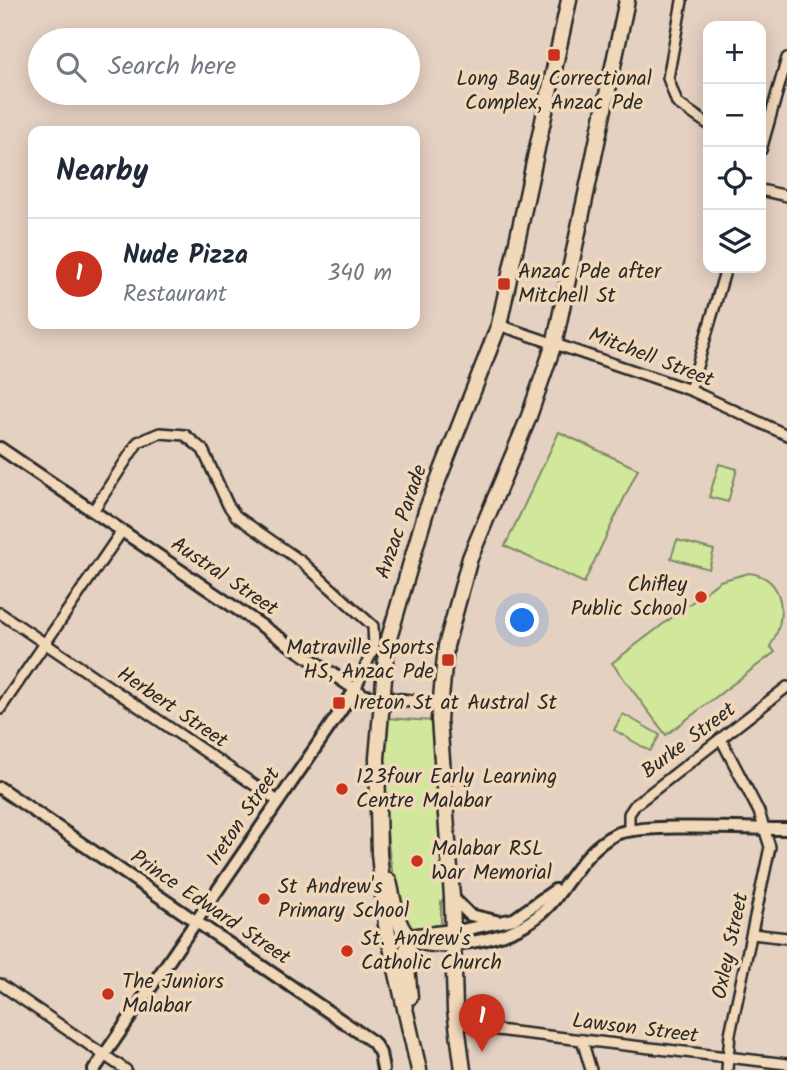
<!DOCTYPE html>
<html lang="en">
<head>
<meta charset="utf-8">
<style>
	:root { --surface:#fff; --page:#f6f6f7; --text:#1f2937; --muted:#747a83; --line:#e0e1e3; --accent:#c8321e }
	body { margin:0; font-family:Kalam,sans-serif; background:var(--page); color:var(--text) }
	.controls { position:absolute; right:21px; top:21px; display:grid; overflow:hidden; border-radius:14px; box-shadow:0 4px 18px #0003 }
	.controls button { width:63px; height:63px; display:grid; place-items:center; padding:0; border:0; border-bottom:2px solid var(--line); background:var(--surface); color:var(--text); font:35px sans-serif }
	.you { position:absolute; left:523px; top:621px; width:24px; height:24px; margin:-18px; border:5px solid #fff; border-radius:50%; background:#1a73e8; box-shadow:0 0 0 10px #1a73e833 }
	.badge { display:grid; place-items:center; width:46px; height:46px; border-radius:50%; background:var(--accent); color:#fff; font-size:23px; font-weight:700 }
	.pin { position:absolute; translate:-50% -58px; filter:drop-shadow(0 2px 4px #0008) }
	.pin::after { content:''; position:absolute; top:37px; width:24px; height:21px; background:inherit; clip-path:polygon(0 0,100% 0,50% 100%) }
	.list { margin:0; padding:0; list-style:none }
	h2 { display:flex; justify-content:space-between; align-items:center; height:91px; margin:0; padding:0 28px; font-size:30px }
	h2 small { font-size:23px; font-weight:400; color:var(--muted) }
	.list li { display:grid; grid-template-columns:46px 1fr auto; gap:21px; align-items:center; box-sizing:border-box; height:112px; padding:0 28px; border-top:2px solid var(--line) }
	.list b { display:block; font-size:26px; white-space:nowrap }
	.list p { margin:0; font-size:23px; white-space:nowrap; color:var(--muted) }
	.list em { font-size:23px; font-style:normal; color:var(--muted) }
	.icon { flex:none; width:38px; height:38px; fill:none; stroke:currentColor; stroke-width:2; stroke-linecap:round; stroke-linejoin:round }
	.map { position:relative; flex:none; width:787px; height:1070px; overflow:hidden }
	.search { position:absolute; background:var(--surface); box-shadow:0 4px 18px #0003; left:28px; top:28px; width:392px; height:77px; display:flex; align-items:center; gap:18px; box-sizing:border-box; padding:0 24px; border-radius:38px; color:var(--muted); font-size:26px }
	.panel { position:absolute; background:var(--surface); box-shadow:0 4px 18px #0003; left:28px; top:126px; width:392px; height:203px; border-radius:14px }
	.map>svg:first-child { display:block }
</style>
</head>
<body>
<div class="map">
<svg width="787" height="1070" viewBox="0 0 787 1070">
	<rect width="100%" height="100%" fill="#e5d1c2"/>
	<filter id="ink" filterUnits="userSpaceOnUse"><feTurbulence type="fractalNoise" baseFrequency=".0143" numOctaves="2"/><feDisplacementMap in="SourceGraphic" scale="14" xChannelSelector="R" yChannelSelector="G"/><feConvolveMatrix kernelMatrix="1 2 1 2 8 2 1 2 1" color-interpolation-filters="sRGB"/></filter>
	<g filter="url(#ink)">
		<g fill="#d1e79c" stroke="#7e8964" stroke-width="2">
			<polygon points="559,432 638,469 584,583 505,546"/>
			<polygon points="719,464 737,469 728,502 709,497"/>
			<polygon points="677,540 714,550 709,569 671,558"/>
			<path d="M749,573C787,577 787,621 770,646L775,652L666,735L612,663L720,581Z"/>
			<polygon points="623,714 660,735 650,751 614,730"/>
			<path d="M385,718L434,721L447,896L441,902V926L406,929C384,860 382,790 385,718Z"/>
		</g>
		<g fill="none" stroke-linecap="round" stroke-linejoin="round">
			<defs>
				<g id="minor">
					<polyline points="682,1 668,78 677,103 708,124"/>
					<polyline points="761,150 787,58"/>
					<polyline points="761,190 787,196"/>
					<polyline points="499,325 690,390 787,435"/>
					<polyline points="690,390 726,268"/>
					<polyline points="93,511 138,442 160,433 185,435 203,450 228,505 236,516 302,562 373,626 374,647 355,690"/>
					<polyline points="0,613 278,801"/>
					<polyline points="0,709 122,531"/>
					<polyline points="721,739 759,812 770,847 730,1034 727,1070"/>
					<polyline points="629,831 629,814 635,805 787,687"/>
					<polyline points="752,934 787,938"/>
					<polyline points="0,984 126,1070"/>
					<polyline points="457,1012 480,1028 787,1064"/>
					<polyline points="582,1040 591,1070"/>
				</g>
				<g id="tertiary">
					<polyline points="0,448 365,696 439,704"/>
					<polyline points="0,788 373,1042 380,1053 383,1070"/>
					<polyline points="452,897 470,915 496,921"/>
					<polyline points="453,932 514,919 555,890"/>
					<path d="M454,944C491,941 530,930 554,900C572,877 588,847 616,834C642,823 752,829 787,829"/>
					<polyline points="94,1070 355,690"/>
				</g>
				<g id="primary">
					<path d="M389,881C400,930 398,947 454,944"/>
					<polyline points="410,997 406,957 408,942 417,936 453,932"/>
					<polyline points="419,1070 386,925 379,853 377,758 387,645 426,511 499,325 569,0"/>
					<polyline points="463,1070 455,1010 452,897 439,719 446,646 470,558 528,419 555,341 627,0"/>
				</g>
			</defs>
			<use href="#minor" stroke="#2b2b2b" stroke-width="14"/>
			<use href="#tertiary" stroke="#2b2b2b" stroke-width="16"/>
			<use href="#primary" stroke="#2b2b2b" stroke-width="19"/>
			<use href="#minor" stroke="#f0d8b8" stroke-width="9"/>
			<use href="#tertiary" stroke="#f0d8b8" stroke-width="10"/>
			<use href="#primary" stroke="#f0d8b8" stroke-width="14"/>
		</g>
	</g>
	<g fill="#c8321e" stroke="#f0d8b8" stroke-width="2.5">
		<rect x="547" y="48" width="14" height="14" rx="3.5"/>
		<rect x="497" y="277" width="14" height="14" rx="3.5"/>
		<circle cx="701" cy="597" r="7"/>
		<rect x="441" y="653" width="14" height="14" rx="3.5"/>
		<rect x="332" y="696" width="14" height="14" rx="3.5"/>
		<circle cx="342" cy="789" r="7"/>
		<circle cx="417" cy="861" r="7"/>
		<circle cx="264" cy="899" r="7"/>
		<circle cx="347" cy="951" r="7"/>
		<circle cx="108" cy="994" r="7"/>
	</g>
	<g text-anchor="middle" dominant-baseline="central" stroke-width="7" stroke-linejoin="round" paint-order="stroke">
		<g font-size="21" fill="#2b2b2b" stroke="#f0d8b8" text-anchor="start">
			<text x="554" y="79" text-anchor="middle">Long Bay Correctional<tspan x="554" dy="24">Complex, Anzac Pde</tspan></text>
			<text x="518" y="272">Anzac Pde after<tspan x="518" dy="24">Mitchell St</tspan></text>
			<text x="687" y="585" text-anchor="end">Chifley<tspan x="687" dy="24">Public School</tspan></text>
			<text x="434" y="648" text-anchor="end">Matraville Sports<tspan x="434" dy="24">HS, Anzac Pde</tspan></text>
			<text x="353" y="703">Ireton St at Austral St</text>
			<text x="356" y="777">123four Early Learning<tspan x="356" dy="24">Centre Malabar</tspan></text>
			<text x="431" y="849">Malabar RSL<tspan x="431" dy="24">War Memorial</tspan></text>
			<text x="278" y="887">St Andrew's<tspan x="278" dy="24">Primary School</tspan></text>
			<text x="361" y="939">St. Andrew's<tspan x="361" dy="24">Catholic Church</tspan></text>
			<text x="122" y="982">The Juniors<tspan x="122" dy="24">Malabar</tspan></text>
		</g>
		<g font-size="21" fill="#2b2b2b" stroke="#f0d8b8">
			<text transform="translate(651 358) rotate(21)">Mitchell Street</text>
			<text transform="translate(402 522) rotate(-71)">Anzac Parade</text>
			<text transform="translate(224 577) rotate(34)">Austral Street</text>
			<text transform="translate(172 708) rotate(34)">Herbert Street</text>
			<text transform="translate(689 741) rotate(-37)">Burke Street</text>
			<text transform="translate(244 817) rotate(-56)">Ireton Street</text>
			<text transform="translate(210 908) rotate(34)">Prince Edward Street</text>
			<text transform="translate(731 946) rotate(-78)">Oxley Street</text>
			<text transform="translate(635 1029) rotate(7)">Lawson Street</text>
		</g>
	</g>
</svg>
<div class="controls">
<button>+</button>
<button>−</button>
<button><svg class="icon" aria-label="locate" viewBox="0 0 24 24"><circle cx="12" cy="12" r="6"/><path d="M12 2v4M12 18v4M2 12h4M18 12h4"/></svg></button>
<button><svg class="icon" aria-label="layers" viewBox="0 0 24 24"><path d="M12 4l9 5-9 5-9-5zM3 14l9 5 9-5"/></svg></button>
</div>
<div class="you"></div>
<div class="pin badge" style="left:482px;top:1052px">1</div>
<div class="search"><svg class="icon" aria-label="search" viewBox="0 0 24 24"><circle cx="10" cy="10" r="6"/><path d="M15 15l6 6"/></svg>Search here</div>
<section class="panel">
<h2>Nearby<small></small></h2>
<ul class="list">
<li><span class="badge">1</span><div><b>Nude Pizza</b><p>Restaurant</p></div><em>340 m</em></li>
</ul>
</section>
</div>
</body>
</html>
